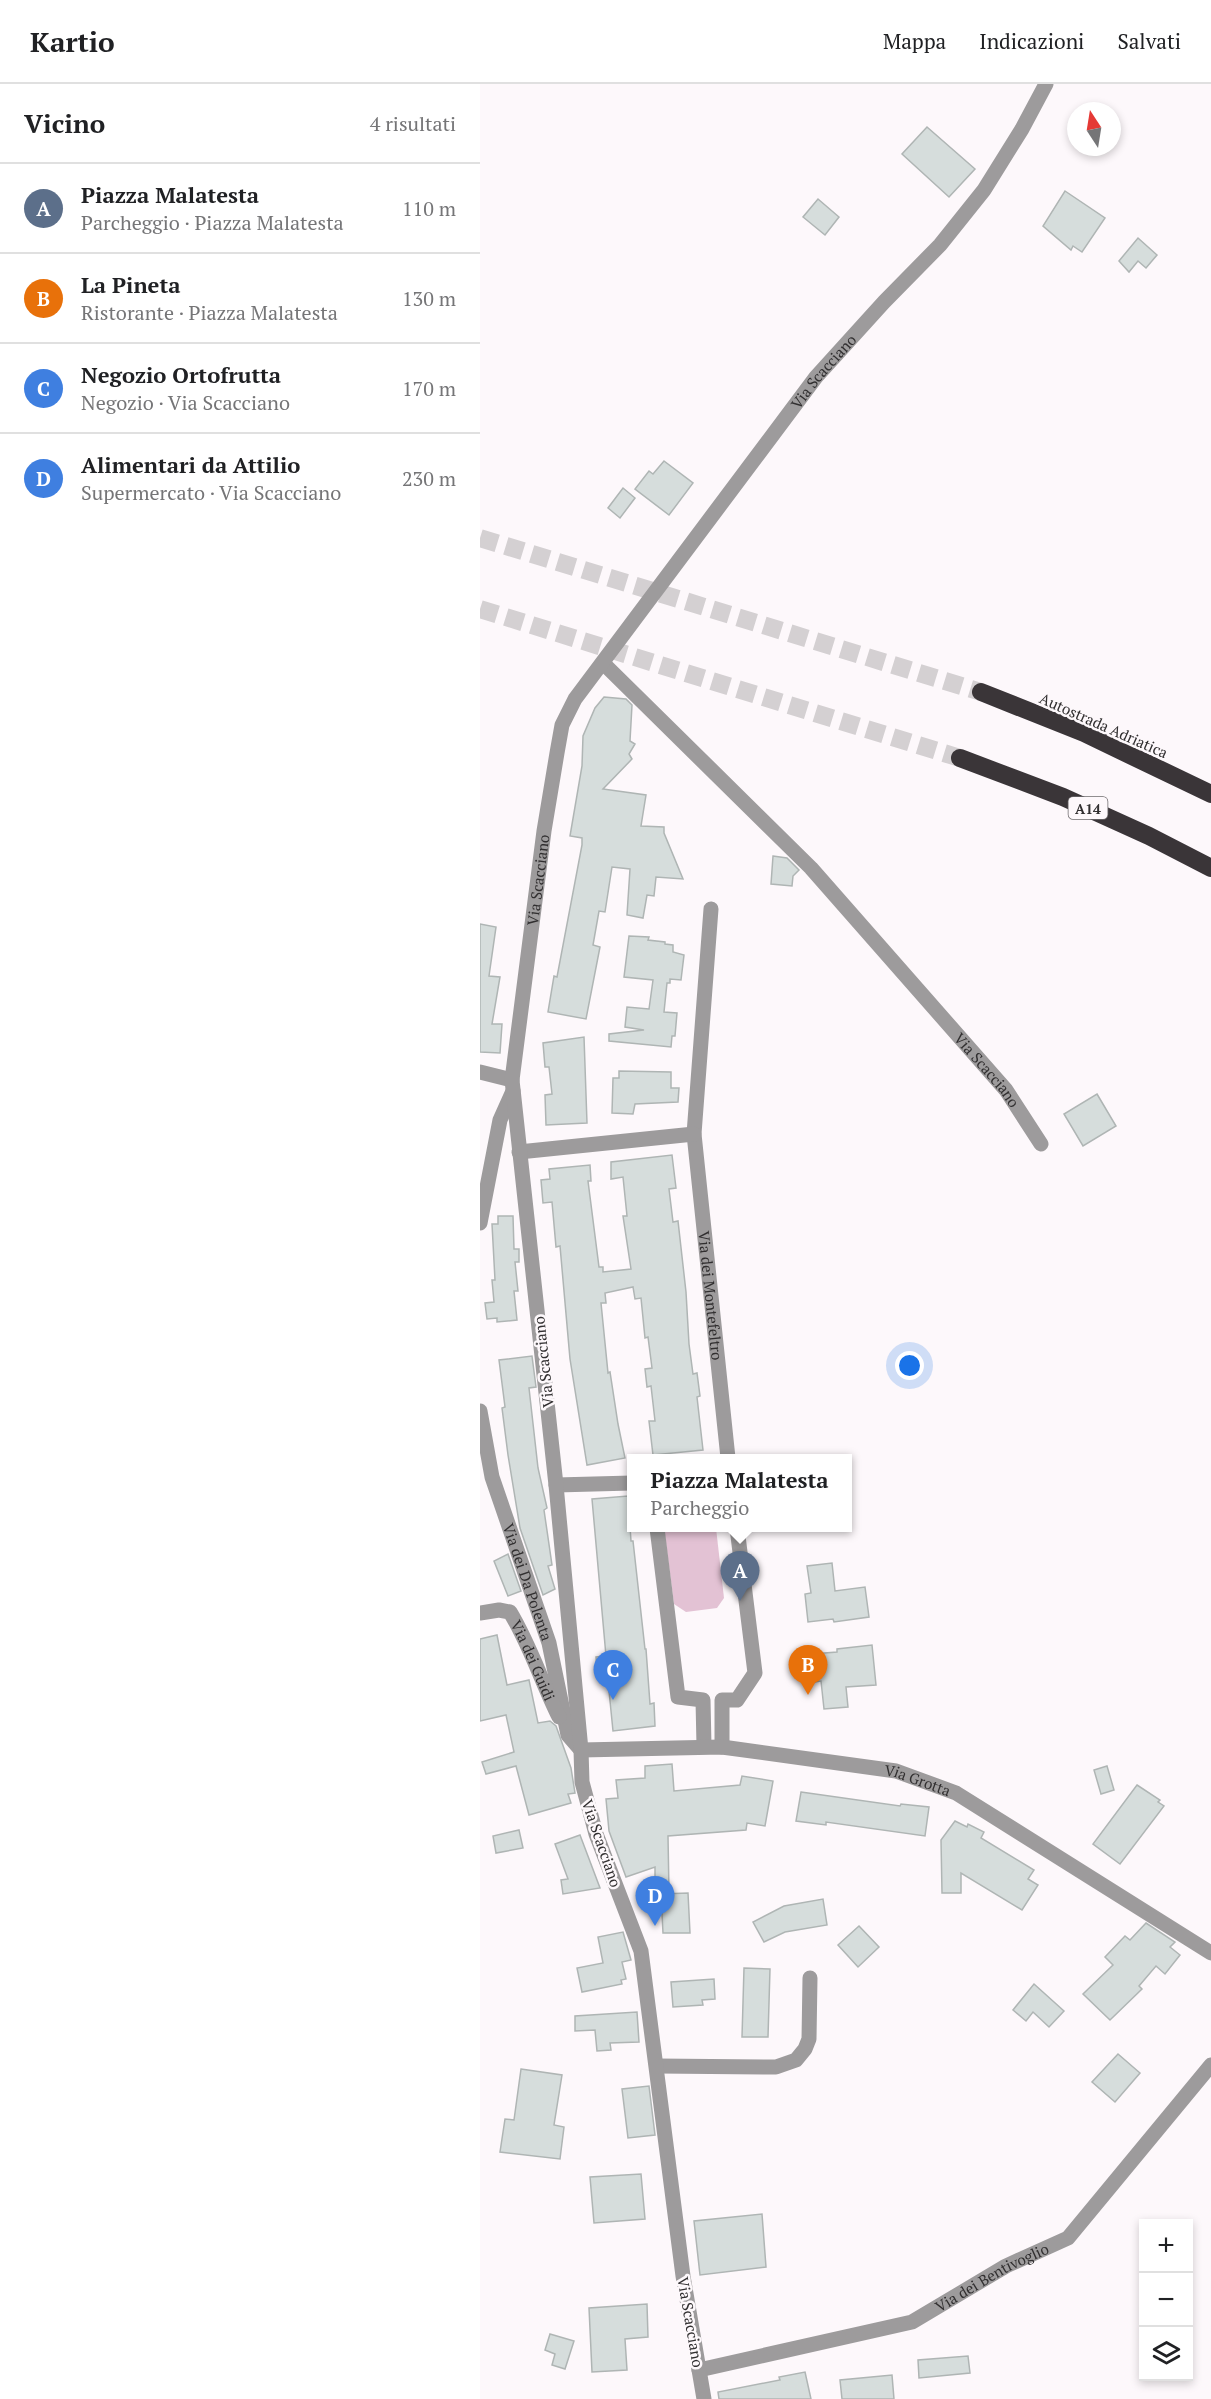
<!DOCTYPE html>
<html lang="it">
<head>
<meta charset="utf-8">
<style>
	:root { --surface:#fff; --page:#f2f2f2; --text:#202124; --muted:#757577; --line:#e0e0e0; --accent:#b45309 }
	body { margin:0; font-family:"PT Serif",serif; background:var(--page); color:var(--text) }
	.controls { position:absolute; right:18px; bottom:18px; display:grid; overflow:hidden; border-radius:0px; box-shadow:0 3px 9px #0003 }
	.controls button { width:54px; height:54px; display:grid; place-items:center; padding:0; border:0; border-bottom:2px solid var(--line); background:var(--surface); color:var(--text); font:30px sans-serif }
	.compass { position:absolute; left:587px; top:18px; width:54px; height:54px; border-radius:50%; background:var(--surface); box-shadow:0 3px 9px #0003; rotate:348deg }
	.you { position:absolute; left:430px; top:1282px; width:21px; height:21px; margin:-15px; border:4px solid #fff; border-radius:50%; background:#1a73e8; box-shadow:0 0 0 9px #1a73e833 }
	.badge { display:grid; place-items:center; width:39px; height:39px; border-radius:50%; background:var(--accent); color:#fff; font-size:20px; font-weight:700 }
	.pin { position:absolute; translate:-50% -50px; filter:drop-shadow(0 2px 3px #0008) }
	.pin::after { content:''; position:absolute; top:32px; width:21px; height:18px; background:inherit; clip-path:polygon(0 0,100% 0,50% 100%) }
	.popup { position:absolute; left:147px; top:1370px; width:225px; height:78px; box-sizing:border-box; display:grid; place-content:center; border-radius:0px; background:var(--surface); filter:drop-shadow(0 2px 4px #0005); font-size:20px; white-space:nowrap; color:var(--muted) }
	.popup b { font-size:22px; color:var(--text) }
	.popup::after { content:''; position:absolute; left:50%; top:100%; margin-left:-12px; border:12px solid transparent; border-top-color:var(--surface) }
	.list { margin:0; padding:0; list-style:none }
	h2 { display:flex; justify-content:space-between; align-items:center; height:78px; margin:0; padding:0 24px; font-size:26px }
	h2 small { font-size:20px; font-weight:400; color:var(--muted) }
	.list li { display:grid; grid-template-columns:39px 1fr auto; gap:18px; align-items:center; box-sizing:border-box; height:90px; padding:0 24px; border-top:2px solid var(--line) }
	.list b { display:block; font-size:22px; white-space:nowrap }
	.list p { margin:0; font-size:20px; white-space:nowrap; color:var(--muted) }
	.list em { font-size:20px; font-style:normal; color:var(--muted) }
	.icon { flex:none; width:33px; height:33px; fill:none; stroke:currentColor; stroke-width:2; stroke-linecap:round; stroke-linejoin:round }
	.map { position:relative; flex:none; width:731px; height:2315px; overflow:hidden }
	header { display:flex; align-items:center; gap:36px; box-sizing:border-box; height:84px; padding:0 30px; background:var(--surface); border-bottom:2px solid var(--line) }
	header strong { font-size:28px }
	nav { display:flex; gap:33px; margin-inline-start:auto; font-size:21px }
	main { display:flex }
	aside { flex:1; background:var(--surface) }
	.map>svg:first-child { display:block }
</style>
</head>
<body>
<header>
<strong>Kartio</strong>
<nav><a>Mappa</a><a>Indicazioni</a><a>Salvati</a></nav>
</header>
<main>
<aside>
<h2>Vicino<small>4 risultati</small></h2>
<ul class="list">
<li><span class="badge" style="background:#5c6f8a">A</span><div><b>Piazza Malatesta</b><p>Parcheggio · Piazza Malatesta</p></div><em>110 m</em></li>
<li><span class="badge" style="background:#e8710a">B</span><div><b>La Pineta</b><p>Ristorante · Piazza Malatesta</p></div><em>130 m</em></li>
<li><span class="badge" style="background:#3f7fe0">C</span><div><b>Negozio Ortofrutta</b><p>Negozio · Via Scacciano</p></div><em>170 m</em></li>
<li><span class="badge" style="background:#3f7fe0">D</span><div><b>Alimentari da Attilio</b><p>Supermercato · Via Scacciano</p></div><em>230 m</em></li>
</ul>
</aside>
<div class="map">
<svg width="731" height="2315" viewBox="0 0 731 2315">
	<rect width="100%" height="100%" fill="#fdf8fb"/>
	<polygon fill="#e3c2d4" points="184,1444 236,1444 244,1514 237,1524 206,1528 194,1520"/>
	<g fill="#d6dddc" stroke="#afb5b4" stroke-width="1.5">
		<polygon points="447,43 495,85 469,113 422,70"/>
		<polygon points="585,107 625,134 602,168 593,162 591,166 563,142"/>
		<polygon points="338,115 359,133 345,151 323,133"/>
		<polygon points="658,154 677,171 666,184 658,177 649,188 639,177"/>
		<polygon points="184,377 213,399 189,431 155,405 169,387 173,390"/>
		<polygon points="143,404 155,414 140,434 128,424"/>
		<polygon points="124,613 146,615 152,621 150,657 155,660 149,670 152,675 123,705 166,711 161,742 184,743 184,749 203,795 176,793 174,812 167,811 163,834 147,831 150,785 132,783 125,828 119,827 113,861 120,863 106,935 68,928 74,892 77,893 102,761 102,754 90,752 102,682 103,652 115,624"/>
		<polygon points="293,772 307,774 319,786 313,792 312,802 291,800"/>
		<polygon points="0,840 16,843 9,892 20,893 12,940 22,940 20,969 0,968"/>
		<polygon points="149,852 169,853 168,856 185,858 185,860 193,861 193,868 204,871 201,896 190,895 190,899 187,899 184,928 197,929 195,952 192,952 191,963 129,957 129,950 164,946 145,943 147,923 169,925 173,896 144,893"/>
		<polygon points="104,953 107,1039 66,1041 65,1011 72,1010 69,983 65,983 63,959"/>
		<polygon points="139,987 191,988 191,1004 199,1004 198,1018 155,1020 153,1030 132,1029 133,994 139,994"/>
		<polygon points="617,1010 636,1042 603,1062 584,1030"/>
		<polygon points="192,1071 196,1104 189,1105 193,1138 198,1137 206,1208 209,1260 213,1290 217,1289 220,1312 217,1313 223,1366 173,1371 169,1337 175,1337 171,1302 167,1303 165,1285 172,1284 168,1253 165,1254 161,1214 155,1215 153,1203 125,1209 126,1219 121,1219 128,1289 130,1288 138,1340 145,1374 107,1381 90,1275 80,1162 76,1163 72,1118 63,1119 61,1096 70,1095 69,1085 110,1081 111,1097 108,1097 119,1183 123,1183 123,1188 151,1185 143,1132 147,1132 143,1093 131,1095 131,1078"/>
		<polygon points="18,1132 33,1132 34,1165 39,1165 39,1178 35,1178 38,1207 34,1207 37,1236 17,1238 17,1234 7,1235 5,1219 14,1218 12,1196 15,1196 12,1140 18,1140"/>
		<polygon points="52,1272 56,1303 49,1304 58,1384 67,1424 64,1426 72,1481 68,1482 75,1505 63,1511 40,1444 28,1371 22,1324 25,1323 19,1276"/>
		<polygon points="148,1412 151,1457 153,1457 165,1565 166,1565 170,1620 174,1619 175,1642 133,1647 127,1587 117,1588 116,1573 126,1572 112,1415"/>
		<polygon points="28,1470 41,1507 28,1512 14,1477"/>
		<polygon points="352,1479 355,1507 385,1503 389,1533 354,1538 353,1535 328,1538 325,1510 331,1509 327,1482"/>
		<polygon points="17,1551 27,1601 49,1596 58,1639 70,1637 76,1642 91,1684 95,1709 88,1710 91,1719 49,1731 36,1682 6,1690 2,1678 34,1668 26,1631 0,1637 0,1555"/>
		<polygon points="392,1561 396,1601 366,1603 368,1623 344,1625 341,1597 335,1598 332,1570 357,1568 357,1565"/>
		<polygon points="192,1680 194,1707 260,1701 262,1692 293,1697 285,1742 267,1739 266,1746 188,1752 189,1809 175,1809 175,1783 146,1793 129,1747 126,1715 138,1714 136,1696 165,1694 165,1682"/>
		<polygon points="627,1682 634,1706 621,1710 614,1686"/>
		<polygon points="657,1701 680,1716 678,1718 684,1722 640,1780 613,1760"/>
		<polygon points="321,1708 420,1722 421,1720 449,1723 445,1752 346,1738 346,1741 316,1737"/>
		<polygon points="475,1737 487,1743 488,1740 504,1748 501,1754 554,1786 548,1795 558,1801 542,1826 481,1789 481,1809 462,1809 461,1756"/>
		<polygon points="39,1746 43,1764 16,1769 13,1752"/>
		<polygon points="100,1751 120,1804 83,1810 81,1796 88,1795 75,1760"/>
		<polygon points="208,1809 210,1849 183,1849 181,1810"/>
		<polygon points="343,1815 347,1841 305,1848 284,1858 273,1838 304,1822"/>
		<polygon points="666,1839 695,1858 690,1863 700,1871 685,1890 676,1882 659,1902 662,1905 630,1936 603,1910 633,1881 625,1873 645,1852 650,1856"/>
		<polygon points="379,1842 399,1863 378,1883 358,1861"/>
		<polygon points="143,1848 151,1876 142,1878 146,1895 141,1896 142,1900 102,1908 97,1884 123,1879 118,1853"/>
		<polygon points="264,1884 290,1885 288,1953 262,1953"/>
		<polygon points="234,1895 235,1915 222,1916 223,1921 193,1923 191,1898"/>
		<polygon points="554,1900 584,1927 569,1943 553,1928 546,1937 533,1926"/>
		<polygon points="157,1928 159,1958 130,1959 131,1966 117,1967 115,1946 95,1947 95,1932"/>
		<polygon points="638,1970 660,1989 635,2018 612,1998"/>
		<polygon points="41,1985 82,1991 74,2041 84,2043 80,2075 20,2068 25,2035 34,2036"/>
		<polygon points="169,2002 175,2051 148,2054 142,2005"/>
		<polygon points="161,2090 165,2135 114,2139 110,2093"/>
		<polygon points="282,2130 286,2183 220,2191 214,2137"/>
		<polygon points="167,2220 168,2253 145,2255 147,2286 112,2288 109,2224"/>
		<polygon points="70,2250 94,2257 85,2285 72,2281 75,2270 65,2266"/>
		<polygon points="488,2272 490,2289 439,2294 438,2276"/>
		<polygon points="325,2288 331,2315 239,2315 238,2308 300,2296 299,2293"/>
		<polygon points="412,2291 414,2315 362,2315 360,2296"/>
	</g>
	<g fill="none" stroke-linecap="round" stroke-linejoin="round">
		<g stroke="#d4d0d2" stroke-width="18" stroke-dasharray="18 9" stroke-linecap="butt">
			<polyline points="0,454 501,608"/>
			<polyline points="0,525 480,674"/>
		</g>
		<g stroke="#9d9b9c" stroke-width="15">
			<path id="s1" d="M123,579L331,784L526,1006L561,1060"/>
			<path id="s2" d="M231,825L214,1050L248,1374"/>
			<polyline points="0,988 32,996"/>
			<polyline points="39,1068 214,1050"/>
			<polyline points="0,1139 20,1036 33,1007"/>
			<path id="s3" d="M0,1327L12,1393L69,1559L88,1651L101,1666"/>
			<polyline points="76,1401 152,1399"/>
			<polyline points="177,1444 198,1613 223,1616 224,1662"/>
			<path id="s4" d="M0,1529L19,1526L30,1528C50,1561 62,1599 79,1633"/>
			<polyline points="242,1663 242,1616 257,1616 275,1589 257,1444"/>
			<path id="s5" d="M101,1666L242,1663L416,1687L476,1709L731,1869"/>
			<polyline points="177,1982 296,1983 316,1976 325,1965 329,1955 330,1894"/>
			<path id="s6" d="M219,2286L432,2238L526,2182L588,2154L731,1981"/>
			<path id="s7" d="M224,2315L203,2192L161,1867L116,1750L102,1698L101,1666L76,1401L32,996L64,747L77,669L82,641L95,615L336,293L404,218L460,161L504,106L542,45L566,0"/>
		</g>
		<g stroke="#3a3538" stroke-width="18">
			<polyline points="501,608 604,649 731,710"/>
			<polyline points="480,674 583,713 669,752 731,784"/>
		</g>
	</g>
	<g text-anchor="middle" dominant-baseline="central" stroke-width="5" stroke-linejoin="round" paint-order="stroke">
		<rect fill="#fdf8fb" stroke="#6e6b6d" stroke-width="1.5" x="588.5" y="713" width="39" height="22" rx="4.5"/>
		<g font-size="14" font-weight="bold" fill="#312f30">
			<text x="608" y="724">A14</text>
		</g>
		<g font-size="15" fill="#312f30" stroke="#fdf8fb">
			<text stroke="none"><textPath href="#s7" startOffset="2136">Via Scacciano</textPath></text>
			<text transform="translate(624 641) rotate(24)">Autostrada Adriatica</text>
			<text stroke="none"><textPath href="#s7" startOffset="1539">Via Scacciano</textPath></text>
			<text stroke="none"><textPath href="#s1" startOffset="560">Via Scacciano</textPath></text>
			<text stroke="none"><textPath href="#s2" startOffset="388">Via dei Montefeltro</textPath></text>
			<text transform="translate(63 1278) rotate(-96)">Via Scacciano</text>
			<text stroke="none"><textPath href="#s3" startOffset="178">Via dei Da Polenta</textPath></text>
			<text stroke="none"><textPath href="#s4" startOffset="84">Via dei Guidi</textPath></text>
			<text stroke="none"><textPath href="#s5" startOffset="340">Via Grotta</textPath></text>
			<text transform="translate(122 1759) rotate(71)">Via Scacciano</text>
			<text stroke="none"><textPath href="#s6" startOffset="310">Via dei Bentivoglio</textPath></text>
			<text transform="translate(211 2238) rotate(80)">Via Scacciano</text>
		</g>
	</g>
</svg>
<div class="controls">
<button>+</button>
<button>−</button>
<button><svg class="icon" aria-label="layers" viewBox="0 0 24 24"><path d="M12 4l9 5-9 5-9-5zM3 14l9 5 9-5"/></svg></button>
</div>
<svg class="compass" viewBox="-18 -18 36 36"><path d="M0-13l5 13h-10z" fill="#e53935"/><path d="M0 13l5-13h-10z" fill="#757577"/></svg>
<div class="you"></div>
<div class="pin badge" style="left:260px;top:1517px;background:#5c6f8a">A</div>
<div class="popup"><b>Piazza Malatesta</b>Parcheggio</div>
<div class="pin badge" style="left:328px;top:1611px;background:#e8710a">B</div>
<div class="pin badge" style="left:133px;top:1616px;background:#3f7fe0">C</div>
<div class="pin badge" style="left:175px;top:1842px;background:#3f7fe0">D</div>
</div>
</main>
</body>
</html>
